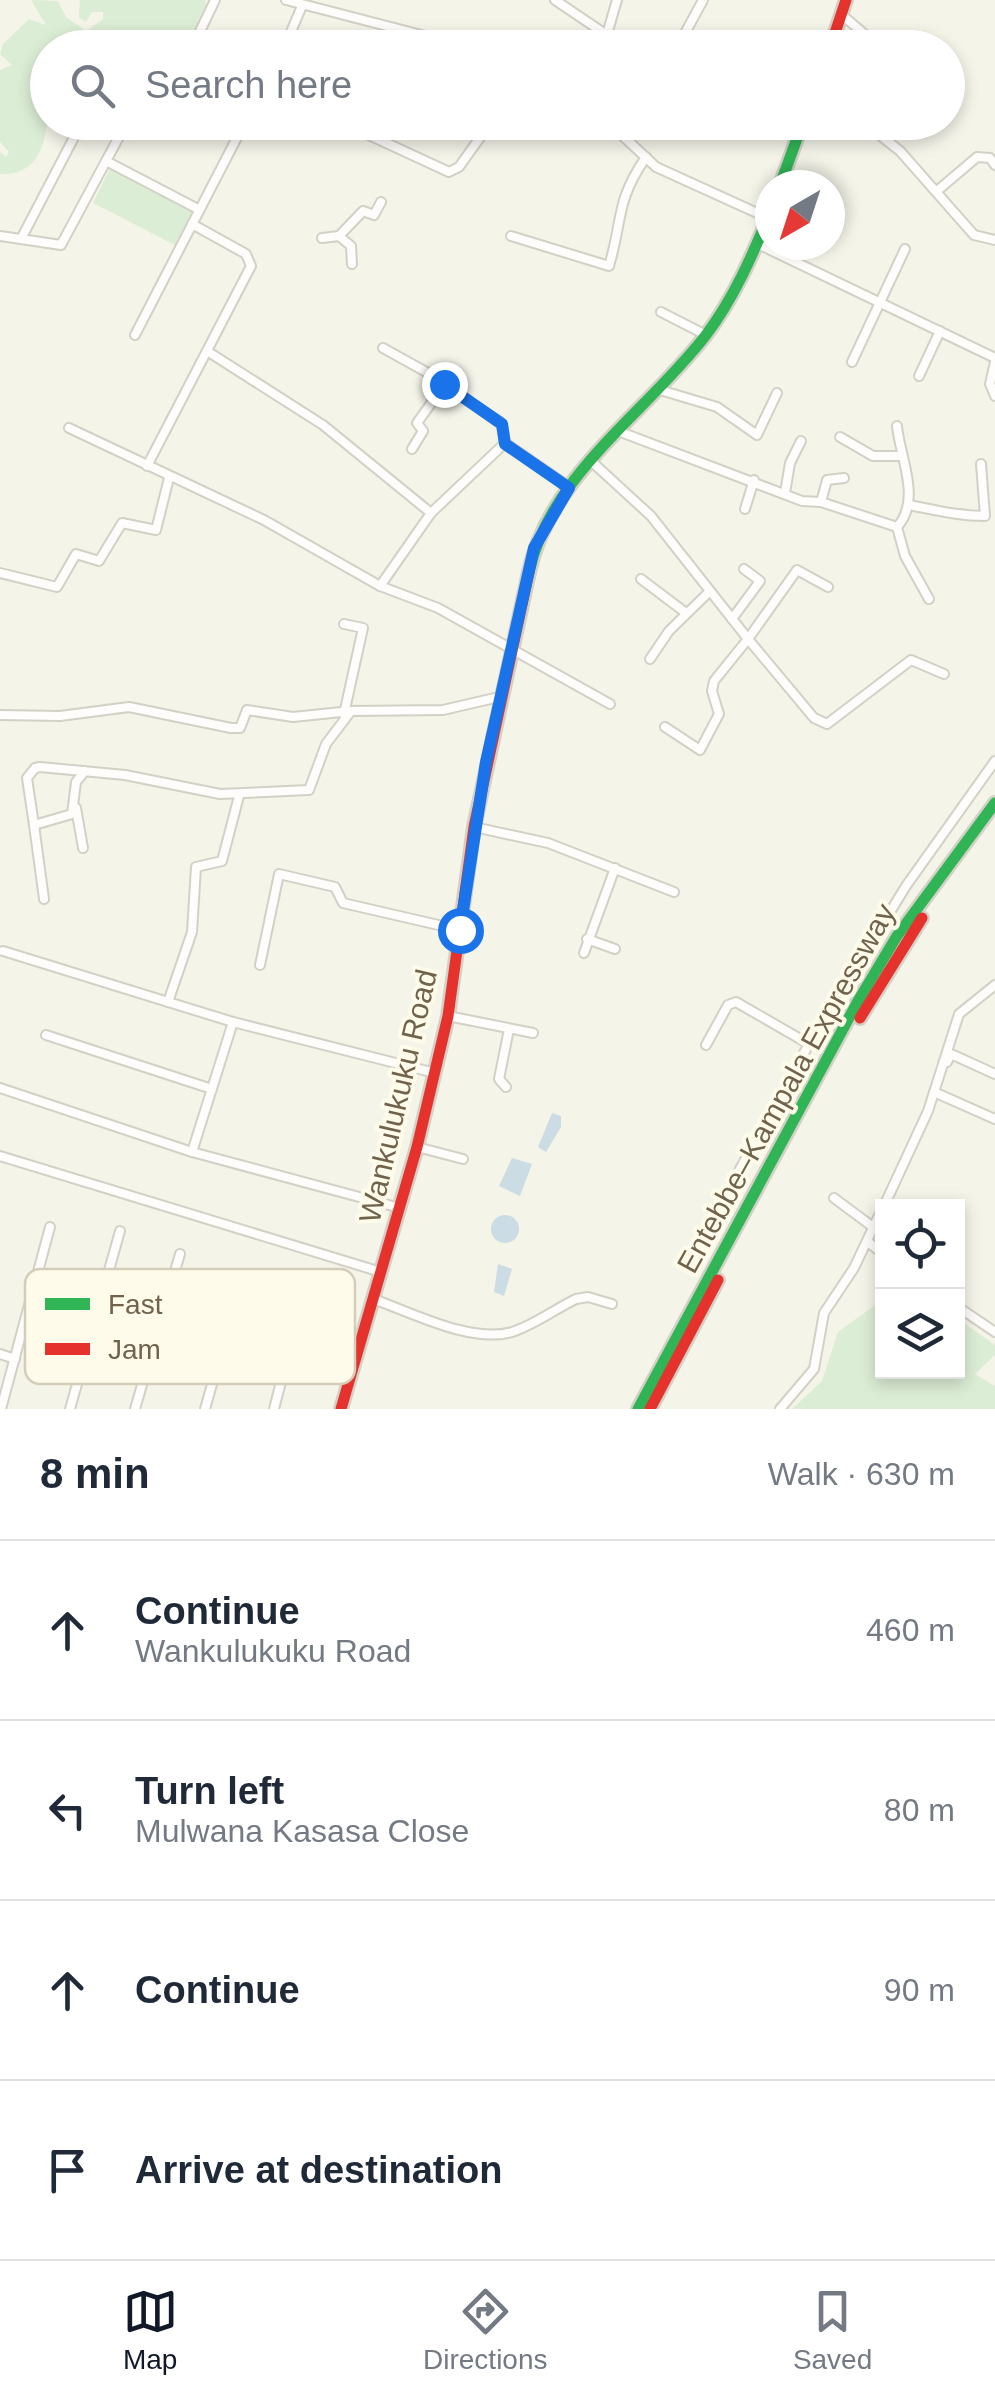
<!DOCTYPE html>
<html lang="en">
<head>
<meta charset="utf-8">
<style>
	:root { --surface:#fff; --page:#f2f2f3; --text:#1f2937; --muted:#747a83; --line:#e0e1e3; --accent:#111827 }
	body { margin:0; font-family:Helvetica,sans-serif; background:var(--page); color:var(--text) }
	.controls { position:absolute; right:30px; bottom:30px; display:grid; overflow:hidden; border-radius:0px; box-shadow:0 5px 15px #0003 }
	.controls button { width:90px; height:90px; display:grid; place-items:center; padding:0; border:0; border-bottom:2px solid var(--line); background:var(--surface); color:var(--text); font:50px sans-serif }
	.compass { position:absolute; left:755px; top:170px; width:90px; height:90px; border-radius:50%; background:var(--surface); box-shadow:0 5px 15px #0003; rotate:219deg }
	.stop { position:absolute; width:30px; height:30px; margin:-22px; border:8px solid #1a73e8; border-radius:50%; background:#fff }
	.stop.end { background:#1a73e8; border-color:#fff; box-shadow:0 2px 10px #0008 }
	.list { margin:0; padding:0; list-style:none }
	h2 { display:flex; justify-content:space-between; align-items:center; height:130px; margin:0; padding:0 40px; font-size:42px }
	h2 small { font-size:32px; font-weight:400; color:var(--muted) }
	.list li { display:grid; grid-template-columns:65px 1fr auto; gap:30px; align-items:center; box-sizing:border-box; height:180px; padding:0 40px; border-top:2px solid var(--line) }
	.list b { display:block; font-size:38px; white-space:nowrap }
	.list p { margin:0; font-size:32px; white-space:nowrap; color:var(--muted) }
	.list em { font-size:32px; font-style:normal; color:var(--muted) }
	.icon { flex:none; width:55px; height:55px; fill:none; stroke:currentColor; stroke-width:2; stroke-linecap:round; stroke-linejoin:round }
	.map { position:relative; flex:none; width:995px; height:1409px; overflow:hidden }
	.search { position:absolute; background:var(--surface); box-shadow:0 5px 15px #0003; left:30px; right:30px; top:30px; height:110px; display:flex; align-items:center; gap:25px; box-sizing:border-box; padding:0 35px; border-radius:55px; color:var(--muted); font-size:38px }
	.sheet { height:850px; background:var(--surface) }
	nav { display:flex; justify-content:space-around; align-items:center; box-sizing:border-box; height:140px; border-top:2px solid var(--line); background:var(--surface); font-size:28px; color:var(--muted) }
	nav a { display:grid; justify-items:center; gap:5px }
	nav .on { color:var(--accent) }
	.map>svg:first-child { display:block }
</style>
</head>
<body>
<div class="map">
<svg width="995" height="1409" viewBox="0 0 995 1409">
	<rect width="100%" height="100%" fill="#f5f4e9"/>
	<g fill="#dcedd5">
		<path d="M31,0L58,1L66,17L86,31L103,19V12H92L86,22L79,18L80,0H205L210,20L203,47L48,48C45,90 63,177 0,174V152L6,157L9,152L0,142V70L12,65L0,54L3,44L29,19L46,25Z"/>
		<polygon points="111,166 194,210 177,246 93,203"/>
		<polygon points="882,1300 882,1372 958,1372 958,1319 995,1345 995,1355 975,1374 995,1386 995,1409 792,1409 822,1381 838,1332"/>
	</g>
	<g fill="#ccdce4">
		<polygon points="552,1113 561,1116 561,1127 546,1152 538,1147"/>
		<polygon points="512,1158 532,1164 520,1196 499,1186"/>
		<circle cx="505" cy="1229" r="14"/>
		<polygon points="498,1264 512,1269 504,1296 494,1292"/>
	</g>
	<g fill="none" stroke-linecap="round" stroke-linejoin="round">
		<defs>
			<g id="street">
				<polyline points="286,0 472,48"/>
				<polyline points="555,0 626,48"/>
				<polyline points="842,15 881,48"/>
				<polyline points="192,48 215,0"/>
				<polyline points="284,48 302,6"/>
				<polyline points="603,48 617,0"/>
				<polyline points="677,48 703,0"/>
				<polyline points="948,90 948,91"/>
				<polyline points="313,122 319,122"/>
				<polyline points="341,122 449,172 459,167 491,122"/>
				<polyline points="608,122 656,167 768,218"/>
				<polyline points="778,122 799,133"/>
				<polyline points="863,122 900,151 974,235 995,240"/>
				<polyline points="106,161 127,122"/>
				<polyline points="937,191 977,157 990,158 995,165"/>
				<polyline points="0,236 61,245 106,161 198,209"/>
				<polyline points="339,236 351,246 352,264"/>
				<path d="M511,236L609,266C623,220 615,202 646,157"/>
				<polyline points="322,238 339,236 363,211 374,215 381,202"/>
				<polyline points="21,239 82,122"/>
				<polyline points="758,244 995,358"/>
				<polyline points="661,312 706,335"/>
				<polyline points="135,335 245,122"/>
				<polyline points="383,348 437,378 502,425 505,443"/>
				<polyline points="207,351 323,425 431,513 505,443"/>
				<polyline points="852,362 905,249"/>
				<polyline points="995,362 990,384 995,396"/>
				<polyline points="919,376 940,331"/>
				<polyline points="660,390 717,407 757,435 777,393"/>
				<path d="M897,426C900,458 922,500 897,527"/>
				<polyline points="69,428 264,520 380,586 438,608 610,704"/>
				<polyline points="618,431 802,501 821,502 897,527 905,556 929,599"/>
				<polyline points="840,437 873,456 900,456"/>
				<polyline points="505,443 569,487"/>
				<polyline points="412,449 423,431 417,423 445,384"/>
				<polyline points="591,461 651,516 748,639 714,681 712,691 719,714 700,750 665,727"/>
				<polyline points="147,466 251,266 246,254 192,224"/>
				<polyline points="785,493 790,463 801,441"/>
				<polyline points="821,502 827,480 844,478"/>
				<path d="M909,505C935,510 958,516 985,516L981,464"/>
				<polyline points="745,509 754,480"/>
				<polyline points="0,573 57,587 76,554 99,561 122,523 156,530 169,478"/>
				<polyline points="641,579 686,613"/>
				<polyline points="380,586 431,513"/>
				<polyline points="828,587 797,570 748,639 814,718 827,724 911,660 944,674"/>
				<polyline points="732,619 760,581 744,569"/>
				<polyline points="344,624 363,628 344,714"/>
				<polyline points="650,659 669,631 710,591"/>
				<polyline points="0,715 60,716 129,707 231,728 240,728 247,710 293,717 351,711"/>
				<polyline points="85,771 76,782 72,814 34,825 27,778 35,768 40,767 125,775 220,794 309,790 326,744 351,711 443,710 499,697"/>
				<polyline points="76,808 83,848"/>
				<polyline points="34,825 44,899"/>
				<polyline points="474,827 548,843 674,892"/>
				<polyline points="587,939 615,949"/>
				<polyline points="3,951 233,1022 192,1152"/>
				<polyline points="584,953 615,868"/>
				<polyline points="260,965 279,874 335,887 343,903 460,930"/>
				<polyline points="168,1002 192,932 196,867 222,861 239,796"/>
				<polyline points="448,1016 533,1033"/>
				<polyline points="233,1022 435,1073"/>
				<polyline points="46,1035 212,1089"/>
				<polyline points="706,1045 728,1005 736,1002 809,1044"/>
				<polyline points="947,1062 951,1054 995,1074"/>
				<polyline points="506,1087 499,1079 509,1029"/>
				<polyline points="0,1088 192,1152 400,1208"/>
				<polyline points="934,1092 995,1119"/>
				<polyline points="417,1147 463,1159"/>
				<polyline points="0,1156 381,1272"/>
				<polyline points="729,1189 809,1044 906,886 995,761"/>
				<polyline points="834,1198 873,1227"/>
				<polyline points="884,1206 928,1111 959,1014 995,985"/>
				<polyline points="868,1242 882,1253"/>
				<path d="M373,1299C411,1312 471,1344 512,1332C534,1325 555,1309 576,1299L588,1297L612,1304"/>
				<polyline points="958,1307 995,1332"/>
				<polyline points="0,1354 15,1359"/>
				<polyline points="1,1409 50,1227"/>
				<polyline points="70,1409 120,1231"/>
				<polyline points="135,1409 180,1254"/>
				<polyline points="205,1409 242,1278"/>
				<polyline points="274,1409 299,1312"/>
				<polyline points="780,1409 814,1369 824,1313 854,1268 882,1209"/>
			</g>
			<g id="fast">
				<polyline points="780,185 803,122"/>
				<path d="M529,572C550,474 648,411 706,335C734,298 752,256 770,213"/>
				<polyline points="638,1409 858,1001 897,936 995,803"/>
			</g>
			<g id="jam">
				<polyline points="830,48 846,0"/>
				<polyline points="860,1018 922,918"/>
				<polyline points="341,1409 417,1147 448,1016 474,827 529,572"/>
				<polyline points="650,1409 718,1280"/>
			</g>
		</defs>
		<use href="#street" stroke="#d3d0c6" stroke-width="12"/>
		<use href="#fast" stroke="#d3d0c6" stroke-width="16"/>
		<use href="#jam" stroke="#d3d0c6" stroke-width="16"/>
		<use href="#street" stroke="#fefdfc" stroke-width="8"/>
		<use href="#fast" stroke="#30b455" stroke-width="11"/>
		<use href="#jam" stroke="#e5322d" stroke-width="11"/>
	</g>
	<g fill="none" stroke-linecap="round" stroke-linejoin="round">
		<polyline stroke="#1a73e8" stroke-width="12" points="444,384 502,424 505,444 569,488 534,548 486,762 460,930"/>
	</g>
	<g text-anchor="middle" dominant-baseline="central" stroke-width="8" stroke-linejoin="round" paint-order="stroke">
		<g font-size="30" fill="#71634b" stroke="#fefbea">
			<text transform="translate(786 1088) rotate(-61)">Entebbe–Kampala Expressway</text>
			<text transform="translate(398 1096) rotate(-77)">Wankulukuku Road</text>
		</g>
	</g>
	<rect x="25" y="1269" width="330" height="115" rx="15" fill="#fefbea" stroke="#d4cdba" stroke-width="2.5"/>
	<rect x="45" y="1298" width="45" height="12" fill="#30b455"/>
	<rect x="45" y="1343" width="45" height="12" fill="#e5322d"/>
	<g font-size="28" fill="#71634b">
		<text x="108" y="1314">Fast</text>
		<text x="108" y="1359">Jam</text>
	</g>
</svg>
<div class="controls">
<button><svg class="icon" aria-label="locate" viewBox="0 0 24 24"><circle cx="12" cy="12" r="6"/><path d="M12 2v4M12 18v4M2 12h4M18 12h4"/></svg></button>
<button><svg class="icon" aria-label="layers" viewBox="0 0 24 24"><path d="M12 4l9 5-9 5-9-5zM3 14l9 5 9-5"/></svg></button>
</div>
<svg class="compass" viewBox="-18 -18 36 36"><path d="M0-13l5 13h-10z" fill="#e53935"/><path d="M0 13l5-13h-10z" fill="#747a83"/></svg>
<div class="stop" style="left:460px;top:930px"></div>
<div class="stop end" style="left:444px;top:384px"></div>
<div class="search"><svg class="icon" aria-label="search" viewBox="0 0 24 24"><circle cx="10" cy="10" r="6"/><path d="M15 15l6 6"/></svg>Search here</div>
</div>
<section class="sheet">
<h2>8 min<small>Walk · 630 m</small></h2>
<ul class="list">
<li><svg class="icon" aria-label="ahead" viewBox="0 0 24 24"><path d="M12 20V5M6 11l6-6 6 6"/></svg><div><b>Continue</b><p>Wankulukuku Road</p></div><em>460 m</em></li>
<li><svg class="icon" aria-label="left" viewBox="0 0 24 24"><path d="M17 20v-9H6M10 6l-5 5 5 5"/></svg><div><b>Turn left</b><p>Mulwana Kasasa Close</p></div><em>80 m</em></li>
<li><svg class="icon" aria-label="ahead" viewBox="0 0 24 24"><path d="M12 20V5M6 11l6-6 6 6"/></svg><div><b>Continue</b></div><em>90 m</em></li>
<li><svg class="icon" aria-label="arrive" viewBox="0 0 24 24"><path d="M6 21V4h12l-3 4 3 4H6"/></svg><div><b>Arrive at destination</b></div></li>
</ul>
</section>
<nav>
<a class="on"><svg class="icon" aria-label="map" viewBox="0 0 24 24"><path d="M3 6l6-2 6 2 6-2v14l-6 2-6-2-6 2zM9 4v14M15 6v14"/></svg>Map</a>
<a><svg class="icon" aria-label="directions" viewBox="0 0 24 24"><path d="M12 3l9 9-9 9-9-9zM9 14v-3h6M13 9l2 2-2 2"/></svg>Directions</a>
<a><svg class="icon" aria-label="saved" viewBox="0 0 24 24"><path d="M7 4h10v16l-5-4-5 4z"/></svg>Saved</a>
</nav>
</body>
</html>
